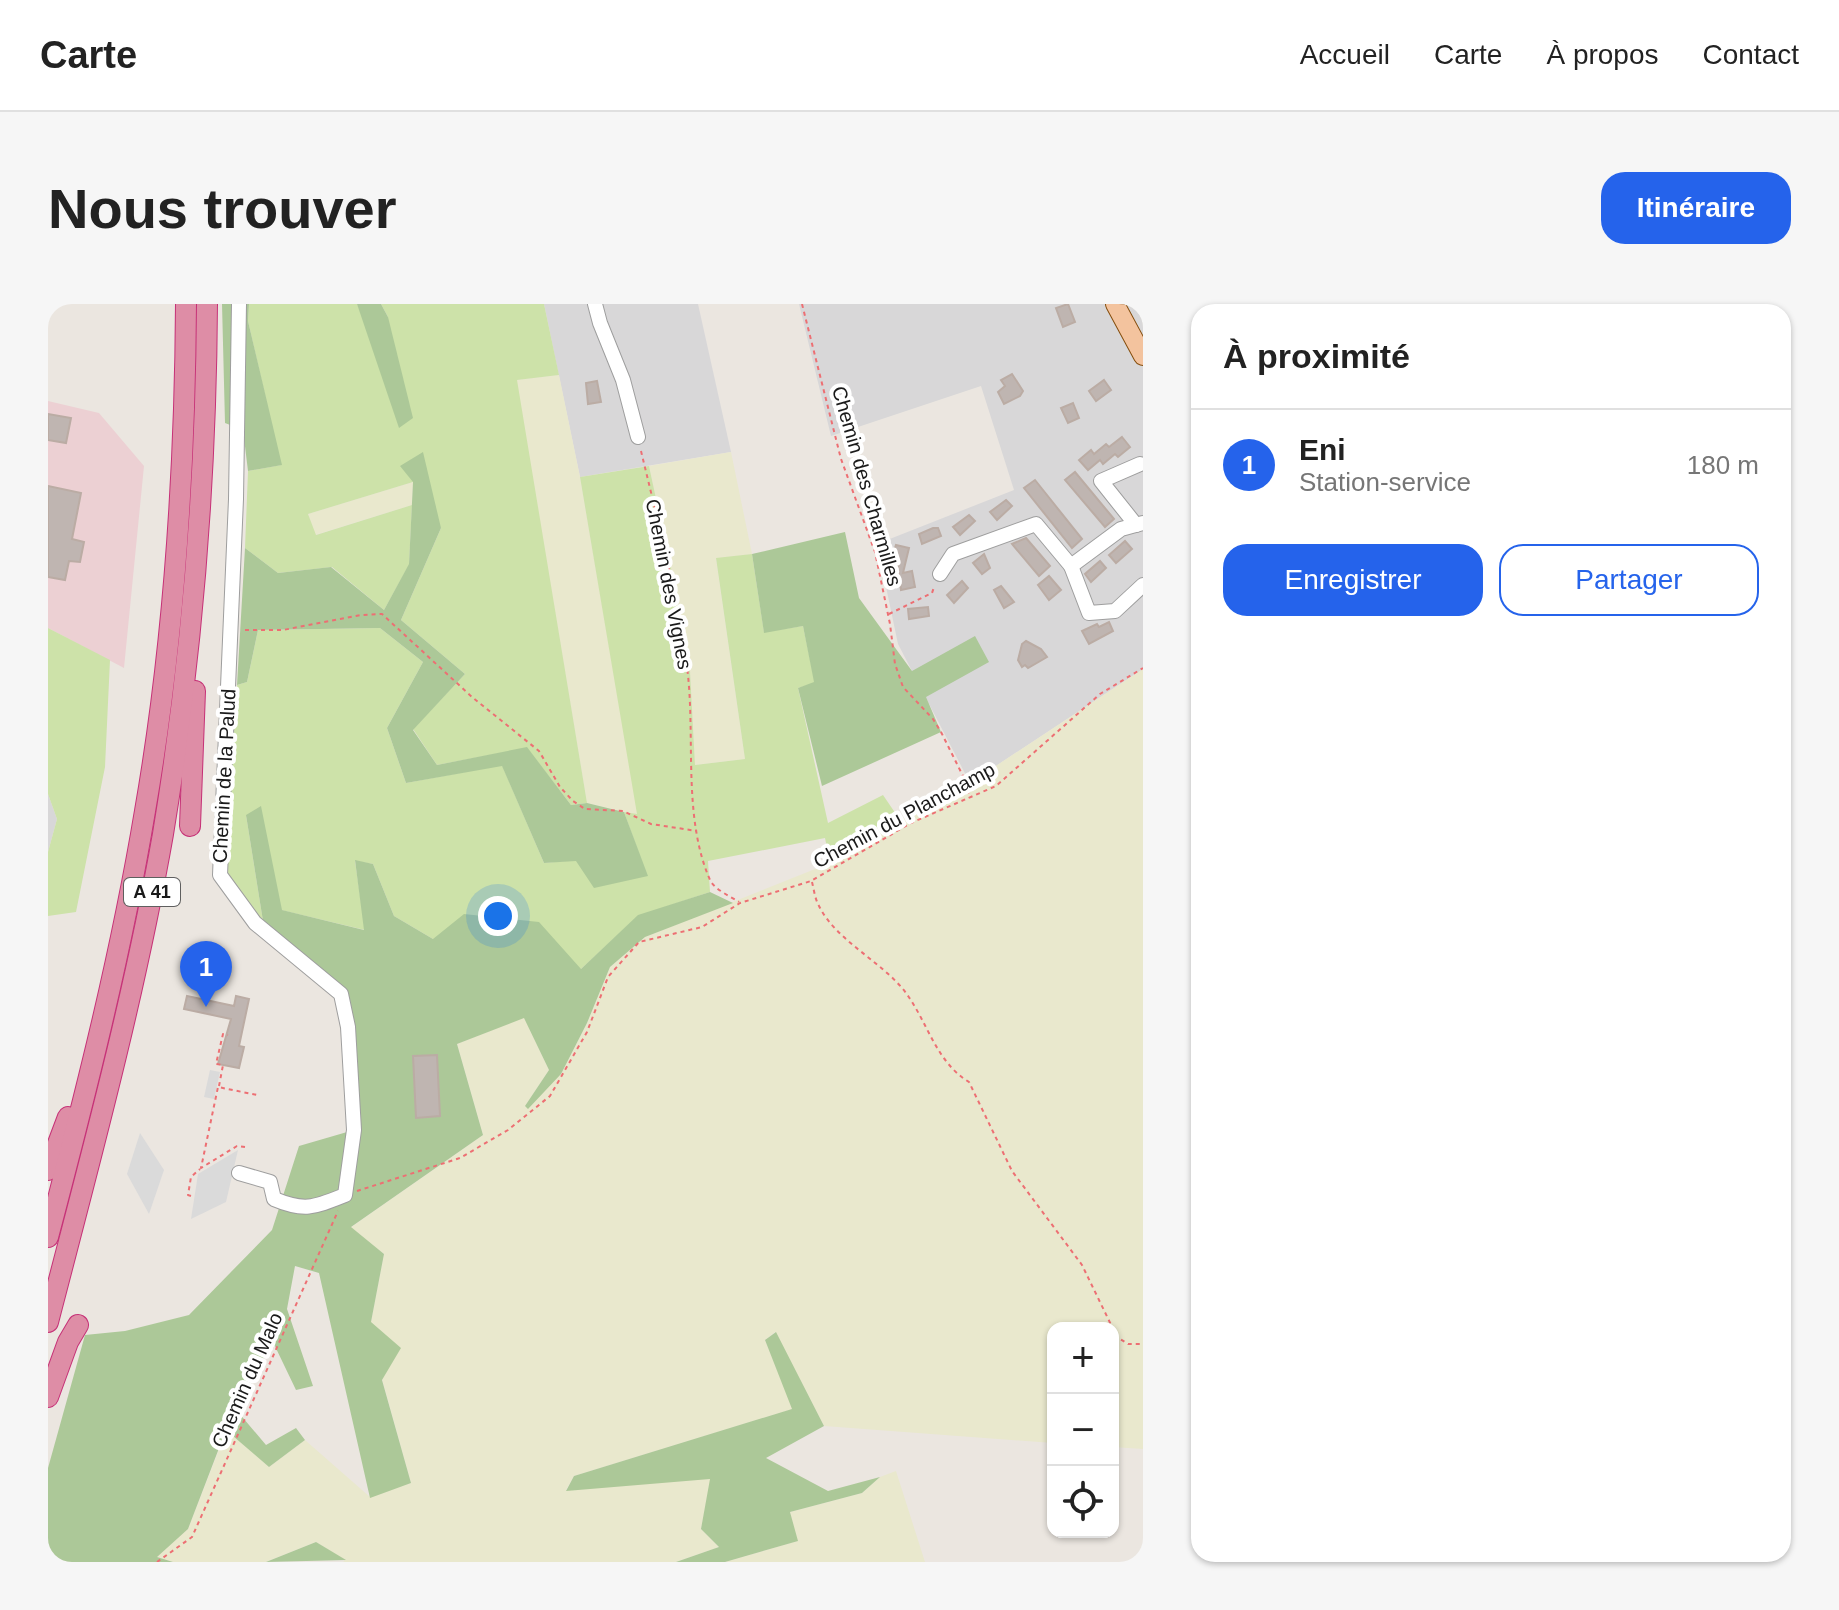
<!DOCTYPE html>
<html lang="fr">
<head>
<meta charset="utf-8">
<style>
	:root { --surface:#fff; --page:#f6f6f6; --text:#222; --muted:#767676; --line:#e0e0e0; --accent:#2563eb }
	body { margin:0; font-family:Helvetica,sans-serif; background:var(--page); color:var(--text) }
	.controls { position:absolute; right:24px; bottom:24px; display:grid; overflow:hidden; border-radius:16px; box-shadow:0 2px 6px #0004 }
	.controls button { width:72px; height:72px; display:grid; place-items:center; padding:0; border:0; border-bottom:2px solid var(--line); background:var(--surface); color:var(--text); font:40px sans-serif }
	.you { position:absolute; left:450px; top:612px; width:28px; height:28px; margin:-20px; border:6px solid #fff; border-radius:50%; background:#1a73e8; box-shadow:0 0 0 12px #1a73e833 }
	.badge { display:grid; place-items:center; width:52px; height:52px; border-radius:50%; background:var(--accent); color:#fff; font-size:26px; font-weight:700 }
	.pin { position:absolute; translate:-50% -66px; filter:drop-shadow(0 2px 4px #0008) }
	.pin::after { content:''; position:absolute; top:42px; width:28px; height:24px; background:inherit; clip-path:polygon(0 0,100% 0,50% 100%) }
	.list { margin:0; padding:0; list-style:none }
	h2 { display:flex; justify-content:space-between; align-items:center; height:104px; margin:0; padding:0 32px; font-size:34px }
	h2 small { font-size:26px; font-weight:400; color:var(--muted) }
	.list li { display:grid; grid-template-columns:52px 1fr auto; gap:24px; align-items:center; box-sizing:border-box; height:112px; padding:0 32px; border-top:2px solid var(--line) }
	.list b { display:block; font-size:30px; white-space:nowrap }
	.list p { margin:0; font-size:26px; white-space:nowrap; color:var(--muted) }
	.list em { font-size:26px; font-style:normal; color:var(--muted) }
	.actions { display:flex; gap:16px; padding:24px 32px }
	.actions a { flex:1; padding:18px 0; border:2px solid var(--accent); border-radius:24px; text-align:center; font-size:28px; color:var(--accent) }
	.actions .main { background:var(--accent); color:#fff }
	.icon { flex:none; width:44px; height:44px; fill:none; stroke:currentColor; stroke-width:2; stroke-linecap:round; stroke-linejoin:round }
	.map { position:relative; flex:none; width:1095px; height:1258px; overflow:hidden; border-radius:24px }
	header { display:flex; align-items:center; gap:48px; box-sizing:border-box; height:112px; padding:0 40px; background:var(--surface); border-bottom:2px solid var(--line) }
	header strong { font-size:38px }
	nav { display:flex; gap:44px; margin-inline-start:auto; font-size:28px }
	.intro { display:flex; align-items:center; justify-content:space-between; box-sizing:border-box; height:192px; padding:0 48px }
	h1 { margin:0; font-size:56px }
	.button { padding:20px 36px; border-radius:24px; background:var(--accent); color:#fff; font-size:28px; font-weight:700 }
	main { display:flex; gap:48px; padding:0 48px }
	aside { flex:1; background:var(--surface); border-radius:24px; box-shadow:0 2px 6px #0004 }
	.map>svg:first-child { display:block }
</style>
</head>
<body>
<header>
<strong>Carte</strong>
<nav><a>Accueil</a><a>Carte</a><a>À propos</a><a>Contact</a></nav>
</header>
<div class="intro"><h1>Nous trouver</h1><a class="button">Itinéraire</a></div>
<main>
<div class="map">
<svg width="1095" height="1258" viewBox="0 0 1095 1258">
	<rect width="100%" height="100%" fill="#ebe6e0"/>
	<g fill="#d8d7d8">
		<polygon points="496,0 650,0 683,148 532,173"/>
		<polygon points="751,0 1095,0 1095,365 922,479 850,340 829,240 966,186 933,82 783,132"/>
		<polygon points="0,490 9,515 0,548"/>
	</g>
	<polygon fill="#ecd0d3" points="0,97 51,109 96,162 76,364 0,324"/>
	<g fill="#e9e8cd">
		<polygon points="511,71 532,173 590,511 539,499 468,76"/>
		<polygon points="683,148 704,250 668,255 697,455 647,461 642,367 624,269 601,162"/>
		<polygon points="365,178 364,201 267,231 260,210"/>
		<polygon points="1095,365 1095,1145 1065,1143 1065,1024 1005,1024 1005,1139 776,1122 727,1028 717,1036 745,1105 526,1172 518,1186 663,1174 653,1225 671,1243 628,1258 294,1258 297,1257 268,1238 218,1258 125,1258 108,1253 140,1225 179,1125 221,1163 257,1136 322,1193 363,1179 334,1075 323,1018 336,950 302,924 435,831 409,740 476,713 501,766 478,801 513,770 539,719 562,663 597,633 782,559 852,516 922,479"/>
		<polygon points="848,1167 877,1258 677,1258 749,1237 742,1208 814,1189 832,1173"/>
	</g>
	<g fill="#cde2a9">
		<polygon points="201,0 309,0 314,10 340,13 333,0 496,0 511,71 469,76 539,499 523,501 479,444 389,461 365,425 417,370 353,316 393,224 365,178 260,210 268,231 364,201 361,261 336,306 284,263 230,269 197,244 200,167 233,161 200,17"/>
		<polygon points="601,162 624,269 642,367 647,461 697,455 668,254 704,250 716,328 755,322 767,379 750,384 780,519 835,491 852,516 782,559 777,534 660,557 662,588 590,612 533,665 385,635 346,612 325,560 307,557 317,626 233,606 198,511 215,617 179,573 177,546 189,381 199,378 210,326 332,324 375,358 339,424 358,479 454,461 496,559 528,556 599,572 576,508 589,510 532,173"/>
		<polygon points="0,324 62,356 57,463 28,608 0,612 0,548 9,515 0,490"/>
	</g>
	<g fill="#acc898">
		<polygon points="174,0 201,0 200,17 234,161 200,167 195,126 177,119"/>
		<polygon points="309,0 333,0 340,13 365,114 351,124"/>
		<polygon points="375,148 393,224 353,316 417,370 365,426 389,461 479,443 523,501 539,499 576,508 600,572 546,584 528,557 496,559 454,462 358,479 339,424 375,358 332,324 210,326 199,378 189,381 197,244 230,269 283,263 336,306 361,260 365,178 352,162"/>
		<polygon points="797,228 811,294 864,367 927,332 941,358 878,393 893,428 774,482 750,384 766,378 755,322 716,329 704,250"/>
		<polygon points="213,502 234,606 316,626 307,556 325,560 346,612 385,635 416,610 491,618 533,665 590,611 662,588 685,599 597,633 562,663 539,719 513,770 480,805 477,802 501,766 476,714 409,740 435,831 303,923 336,950 323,1018 353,1044 334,1076 363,1179 322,1194 271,969 247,962 239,1005 265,1082 248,1086 224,1036 190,1108 218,1141 248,1124 257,1136 221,1163 178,1126 140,1225 109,1253 125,1258 0,1258 0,1164 37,1031 77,1027 141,1011 224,926 251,842 306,826 293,690 215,617 198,511"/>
		<polygon points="728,1028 776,1122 718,1154 780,1187 832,1173 814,1189 742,1208 750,1237 677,1258 628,1258 671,1243 653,1225 662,1175 518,1187 526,1172 744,1105 717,1036"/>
		<polygon points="268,1238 298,1256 218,1258"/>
	</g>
	<g fill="#dadada">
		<polygon points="162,766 172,768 166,795 156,793"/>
		<polygon points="92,829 116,866 101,910 79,870"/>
		<polygon points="190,846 178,898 143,915 150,870"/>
	</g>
	<g fill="#bfb5b1" stroke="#bbaca4" stroke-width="2">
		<polygon points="1020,0 1027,18 1015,23 1008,4"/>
		<polygon points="964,70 975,87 972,92 956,100 950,88 957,82 953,76"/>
		<polygon points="1056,76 1063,86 1048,97 1041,87"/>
		<polygon points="549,77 553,98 540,100 538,79"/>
		<polygon points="1025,99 1031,114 1020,119 1013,104"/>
		<polygon points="0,110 23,114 18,139 0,136"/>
		<polygon points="1074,133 1082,143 1070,153 1067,150 1055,160 1052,156 1040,166 1031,156 1043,146 1046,150 1058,140 1061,143"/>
		<polygon points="1027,168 1066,215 1057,223 1017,176"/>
		<polygon points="987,176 1034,235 1024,244 976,184"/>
		<polygon points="0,182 33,189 24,235 36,238 32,258 21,257 17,276 0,273"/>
		<polygon points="958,196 964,202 949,216 942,208"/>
		<polygon points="921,211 927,217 912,231 905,223"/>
		<polygon points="885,224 890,224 893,232 874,240 871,230"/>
		<polygon points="978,234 1002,262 991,272 964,240"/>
		<polygon points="1077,237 1084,245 1068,259 1061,251"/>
		<polygon points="848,241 861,244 855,269 864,267 867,283 853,286 849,257 843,256"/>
		<polygon points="936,250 942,264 934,270 925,259"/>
		<polygon points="1052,257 1058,264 1043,278 1037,270"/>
		<polygon points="1001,272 1013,286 1001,296 990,281"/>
		<polygon points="914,277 920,284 906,299 899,291"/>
		<polygon points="953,282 966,298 956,304 946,286"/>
		<polygon points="880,303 881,312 861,315 860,305"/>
		<polygon points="1061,318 1065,327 1041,340 1034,327 1049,320 1051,323"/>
		<polygon points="978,337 993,345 999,353 980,364 977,361 974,363 970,356 974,340"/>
		<polygon points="139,692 186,702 188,692 201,695 191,742 196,743 191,764 170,760 183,715 136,705"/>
		<polygon points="389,751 392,812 368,814 365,752"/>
	</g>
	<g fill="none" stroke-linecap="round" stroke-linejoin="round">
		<defs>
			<g id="minor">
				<path d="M191,0L188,195L172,571L207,619L293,690L300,723L306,826L297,891C267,903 257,908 226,895L222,878L191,869"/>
				<polyline points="547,0 552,19 575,76 590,133"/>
				<polyline points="1088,221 1053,177 1092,160"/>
				<polyline points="1023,262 1041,309 1067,307 1095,281"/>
				<polyline points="892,270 905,250 988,220 1023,262 1073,225 1095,219"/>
			</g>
			<polyline id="major" points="1067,0 1095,52"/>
			<g id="highway">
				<polyline points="142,522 147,387"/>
				<polyline points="0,866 20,813"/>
				<path d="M0,933C37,792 73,651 97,507C126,340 137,169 138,0"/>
				<path d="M0,1018C42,856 86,695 115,530C144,354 158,178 159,0"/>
				<polyline points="0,1093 20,1038 30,1021"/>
			</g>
		</defs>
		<use href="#minor" stroke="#9e9e9e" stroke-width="16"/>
		<use href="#major" stroke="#854d0c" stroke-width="20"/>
		<use href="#highway" stroke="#c63177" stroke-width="22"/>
		<g stroke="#ed6f73" stroke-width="2" stroke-dasharray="4 4" stroke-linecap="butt">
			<polyline points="754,0 793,155 827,248 842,320 847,360 855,383 885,415 893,428 919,480 921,494"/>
			<path d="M593,147C610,218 629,290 639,363C648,431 634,512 662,576C667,586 682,592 691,598"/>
			<polyline points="841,310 884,289 886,283"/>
			<polyline points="197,326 235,326 313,311 334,310 424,393 491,447 512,483 525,497 537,505 575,507 603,520 649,527"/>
			<path d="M764,578C766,586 767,595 771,602C788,637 835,658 858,689C880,719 888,758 921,778L964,867L1034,961L1069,1033L1080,1040H1095"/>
			<polyline points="171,782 175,761 168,760 175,730 180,731"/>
			<polyline points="197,843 189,842 153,864 170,783 209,791"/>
			<polyline points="309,887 412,854 460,826 502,792 539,728 560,673 591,638 654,623 692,599 763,577 863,519 948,482 1052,390 1095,364"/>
			<polyline points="143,892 140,891 143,873 152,865"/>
			<polyline points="109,1258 144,1233 290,907"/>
		</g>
		<use href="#minor" stroke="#fff" stroke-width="14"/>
		<use href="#major" stroke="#f3c39e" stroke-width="18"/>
		<use href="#highway" stroke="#de8da6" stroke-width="20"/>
	</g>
	<g text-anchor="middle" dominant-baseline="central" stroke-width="8" stroke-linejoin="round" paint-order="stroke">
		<rect fill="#fff" stroke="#5f5f5f" stroke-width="2" x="76" y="574" width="56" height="28" rx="6"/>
		<g font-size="18" font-weight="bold" fill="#1a1a1a">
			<text x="104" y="588">A 41</text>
		</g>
		<g font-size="20" fill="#1a1a1a" stroke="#fff">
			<text transform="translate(819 182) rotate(74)">Chemin des Charmilles</text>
			<text transform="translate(621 280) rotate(79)">Chemin des Vignes</text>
			<text transform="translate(176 472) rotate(-87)">Chemin de la Palud</text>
			<text transform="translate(856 511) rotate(-28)">Chemin du Planchamp</text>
			<text transform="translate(199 1076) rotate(-66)">Chemin du Malo</text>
		</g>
	</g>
</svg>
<div class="controls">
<button>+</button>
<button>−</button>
<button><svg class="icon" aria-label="locate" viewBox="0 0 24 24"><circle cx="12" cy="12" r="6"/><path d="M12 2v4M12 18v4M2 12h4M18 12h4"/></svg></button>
</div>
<div class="you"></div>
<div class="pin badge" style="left:158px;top:703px">1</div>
</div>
<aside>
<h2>À proximité<small></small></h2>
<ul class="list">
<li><span class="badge">1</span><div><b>Eni</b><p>Station-service</p></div><em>180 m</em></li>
</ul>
<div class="actions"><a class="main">Enregistrer</a><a>Partager</a></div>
</aside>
</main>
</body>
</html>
